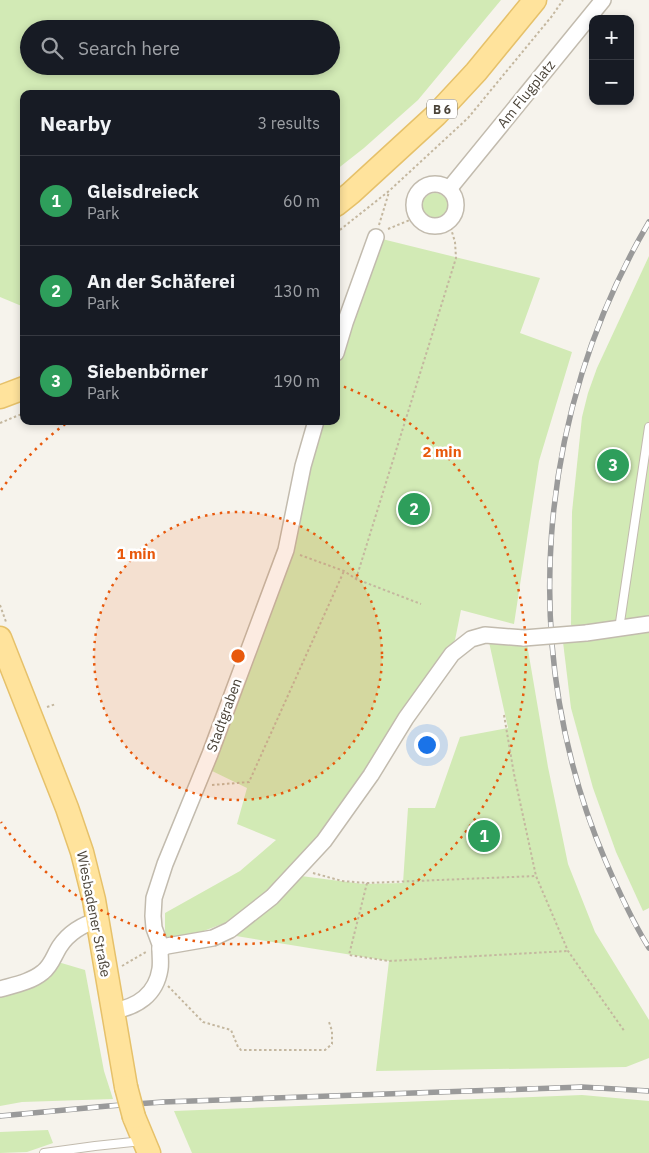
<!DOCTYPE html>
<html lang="en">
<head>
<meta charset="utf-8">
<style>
	:root { --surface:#171b24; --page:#242831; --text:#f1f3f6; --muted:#9ea1a6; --line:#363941; --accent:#fc3f1d }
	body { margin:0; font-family:"IBM Plex Sans",sans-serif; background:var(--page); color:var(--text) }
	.controls { position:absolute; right:15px; top:15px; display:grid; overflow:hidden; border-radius:10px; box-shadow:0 2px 8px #0003 }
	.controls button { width:45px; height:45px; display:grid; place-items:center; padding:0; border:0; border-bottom:1px solid var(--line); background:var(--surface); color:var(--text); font:25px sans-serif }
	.you { position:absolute; left:426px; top:744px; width:18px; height:18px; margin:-12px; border:4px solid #fff; border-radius:50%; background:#1a73e8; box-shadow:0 0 0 8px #1a73e833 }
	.badge { display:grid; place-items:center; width:32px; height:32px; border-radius:50%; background:var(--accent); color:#fff; font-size:16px; font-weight:700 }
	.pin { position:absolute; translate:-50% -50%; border:2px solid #fff; box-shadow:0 1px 5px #0006 }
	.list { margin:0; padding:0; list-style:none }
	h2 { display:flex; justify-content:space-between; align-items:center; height:65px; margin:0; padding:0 20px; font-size:21px }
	h2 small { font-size:16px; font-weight:400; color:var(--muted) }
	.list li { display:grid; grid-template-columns:32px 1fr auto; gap:15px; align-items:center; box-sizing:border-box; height:90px; padding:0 20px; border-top:1px solid var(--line) }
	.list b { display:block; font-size:19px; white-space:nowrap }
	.list p { margin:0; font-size:16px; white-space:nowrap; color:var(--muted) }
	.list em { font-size:16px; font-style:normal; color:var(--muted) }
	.icon { flex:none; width:28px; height:28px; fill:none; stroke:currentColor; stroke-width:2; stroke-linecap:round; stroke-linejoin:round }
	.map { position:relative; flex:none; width:649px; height:1153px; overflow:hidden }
	.search { position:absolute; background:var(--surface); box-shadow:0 2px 8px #0003; left:20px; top:20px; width:320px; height:55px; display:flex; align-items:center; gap:12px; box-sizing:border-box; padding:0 18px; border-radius:28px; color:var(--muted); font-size:19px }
	.panel { position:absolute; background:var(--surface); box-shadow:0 2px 8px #0003; left:20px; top:90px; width:320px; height:335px; border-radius:10px }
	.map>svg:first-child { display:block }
</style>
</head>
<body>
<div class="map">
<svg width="649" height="1153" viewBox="0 0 649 1153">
	<rect width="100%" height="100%" fill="#f6f3ec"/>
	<g fill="#d2eab5" fill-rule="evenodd">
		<path d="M0,0H501L418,100L364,148L336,170V94H24V307L0,297ZM29,29H331V66H29Z"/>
		<circle cx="435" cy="206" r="13"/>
		<polygon points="378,238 540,278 520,333 572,352 539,461 514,624 461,610 455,640 312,847 275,886 230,921 201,932 165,938 165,913 240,871 276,840 237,824 247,788 208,769 320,421 336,421 336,366 350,323"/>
		<polygon points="649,256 649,624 591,626 571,625 572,512 582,417 588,393 597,368"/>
		<polygon points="649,632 649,908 643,911 616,852 593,788 571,708 563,642"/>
		<polygon points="489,642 527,644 548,767 568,864 595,932 649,1020 649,1058 626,1067 376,1071 389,961 236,936 276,901 301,876 363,884 403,883 408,808 435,808 460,737 508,728"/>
		<polygon points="58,962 85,970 104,1071 113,1099 22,1102 0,1106 0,995 26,988 44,980"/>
		<polygon points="582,1095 649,1101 649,1153 192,1153 174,1111"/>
		<polygon points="48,1130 53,1143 27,1152 0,1153 0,1132"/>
	</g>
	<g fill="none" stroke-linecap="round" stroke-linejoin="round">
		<defs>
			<g id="lane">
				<polyline points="619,629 649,427"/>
				<polyline points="44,1153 95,1146 142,1141"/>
			</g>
			<g id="street">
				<circle cx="435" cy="205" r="21"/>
				<polyline points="449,189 603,0"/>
				<polyline points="336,353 345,323 376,237"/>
				<polyline points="586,633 649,624"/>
				<polyline points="160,949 160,944 154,928 153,916 154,898 165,864 210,754 286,550 303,466 316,421"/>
				<path d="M0,989C14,985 31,982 43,972C52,965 54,955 60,946C68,934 82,924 97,921"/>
				<path d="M113,1011C137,1007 156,995 160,969C161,963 160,956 160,949L167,946L213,938L230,930L272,897L324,841L371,775L406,718L452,654L471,639L485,635L524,638"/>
			</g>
			<g id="primary">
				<polyline points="336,205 351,193 436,115 476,72 535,0"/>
				<polyline points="0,397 24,388"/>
				<polyline points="0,638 67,808 82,852 94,900 126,1087"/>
				<polyline points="134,1117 149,1153"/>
			</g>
		</defs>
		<use href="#lane" stroke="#c2bbae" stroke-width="10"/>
		<use href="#street" stroke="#c2bbae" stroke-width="18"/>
		<use href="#primary" stroke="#e6c16a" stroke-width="25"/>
		<g stroke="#c4b79f" stroke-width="2" stroke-dasharray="2.5 2.5" stroke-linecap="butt">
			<polyline points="379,225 389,192"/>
			<polyline points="388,229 417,217"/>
			<polyline points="336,233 389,191 468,118 552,16 563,0"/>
			<polyline points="0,423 24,413"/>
			<polyline points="300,555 344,571 356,579 421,604"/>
			<polyline points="356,579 456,258 455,242 449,222"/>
			<polyline points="0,605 6,622"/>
			<polyline points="47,707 56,704"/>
			<polyline points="504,715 514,774 536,876 568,951 625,1032"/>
			<polyline points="212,785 249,782 344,571"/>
			<polyline points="313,873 342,881 367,883 536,876"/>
			<polyline points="367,883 349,955 389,961 568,951"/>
			<polyline points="122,966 146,952"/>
			<polyline points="168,986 203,1022 231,1030 238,1047 241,1050 325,1050 332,1044 332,1031 329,1022"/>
		</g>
		<use href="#lane" stroke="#fff" stroke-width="8"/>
		<use href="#street" stroke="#fff" stroke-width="15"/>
		<use href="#primary" stroke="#ffe39c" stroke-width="22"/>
		<defs>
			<g id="rail">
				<path d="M649,222C535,415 517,655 606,862C619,892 632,921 649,948"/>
				<polyline points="0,1116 108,1106 163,1102 582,1087 649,1091"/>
			</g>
		</defs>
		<use href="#rail" stroke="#9a9a9a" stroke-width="5.5"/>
		<use href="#rail" stroke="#fff" stroke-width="4" stroke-dasharray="11" stroke-linecap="butt"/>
		<defs>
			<polyline id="street-bridge" points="524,638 586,633"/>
			<polyline id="primary-bridge" points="126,1087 134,1117"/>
		</defs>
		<use href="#street-bridge" stroke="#c2bbae" stroke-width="18" stroke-linecap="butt"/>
		<use href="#primary-bridge" stroke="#e6c16a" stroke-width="25" stroke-linecap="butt"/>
		<use href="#street-bridge" stroke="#fff" stroke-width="15"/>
		<use href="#primary-bridge" stroke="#ffe39c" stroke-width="22"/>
	</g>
	<circle cx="238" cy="656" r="144" fill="#e8590c" fill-opacity=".12"/>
	<g fill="none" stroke="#e8590c" stroke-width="2.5" stroke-dasharray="2.5 5">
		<circle cx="238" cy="656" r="144"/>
		<path d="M1 490A289 289 0 0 1 68 422M337 384A289 289 0 1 1 1 822"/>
	</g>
	<g text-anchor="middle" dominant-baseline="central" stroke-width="5" stroke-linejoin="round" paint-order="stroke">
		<rect fill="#fff" stroke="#817c74" stroke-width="1" x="427" y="99.5" width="30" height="19" rx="4"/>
		<g font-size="12" font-weight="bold" fill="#4b4439">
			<text x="442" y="109">B 6</text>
		</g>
		<g font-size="14" fill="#4b4439" stroke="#fff">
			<text transform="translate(526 94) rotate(-51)">Am Flugplatz</text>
			<text transform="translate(224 715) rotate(-70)">Stadtgraben</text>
			<text transform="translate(94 914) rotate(79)">Wiesbadener Straße</text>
		</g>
	</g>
	<circle cx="238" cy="656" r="8" fill="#e8590c" stroke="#fff" stroke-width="2.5"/>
	<g font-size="15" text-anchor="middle" font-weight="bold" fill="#e8590c" stroke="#fff" stroke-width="5" stroke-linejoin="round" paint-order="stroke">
		<text x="442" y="457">2 min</text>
		<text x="136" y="559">1 min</text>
	</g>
</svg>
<div class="controls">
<button>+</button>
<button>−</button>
</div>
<div class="you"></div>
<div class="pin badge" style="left:484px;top:836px;background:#2e9e5b">1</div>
<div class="pin badge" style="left:414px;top:509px;background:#2e9e5b">2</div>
<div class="pin badge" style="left:613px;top:465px;background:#2e9e5b">3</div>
<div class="search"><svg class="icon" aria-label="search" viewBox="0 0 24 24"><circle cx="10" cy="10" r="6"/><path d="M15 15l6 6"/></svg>Search here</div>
<section class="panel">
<h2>Nearby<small>3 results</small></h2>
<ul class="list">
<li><span class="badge" style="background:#2e9e5b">1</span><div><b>Gleisdreieck</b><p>Park</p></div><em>60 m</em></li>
<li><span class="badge" style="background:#2e9e5b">2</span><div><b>An der Schäferei</b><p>Park</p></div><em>130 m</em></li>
<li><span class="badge" style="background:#2e9e5b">3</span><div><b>Siebenbörner</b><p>Park</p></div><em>190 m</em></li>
</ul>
</section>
</div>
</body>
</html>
